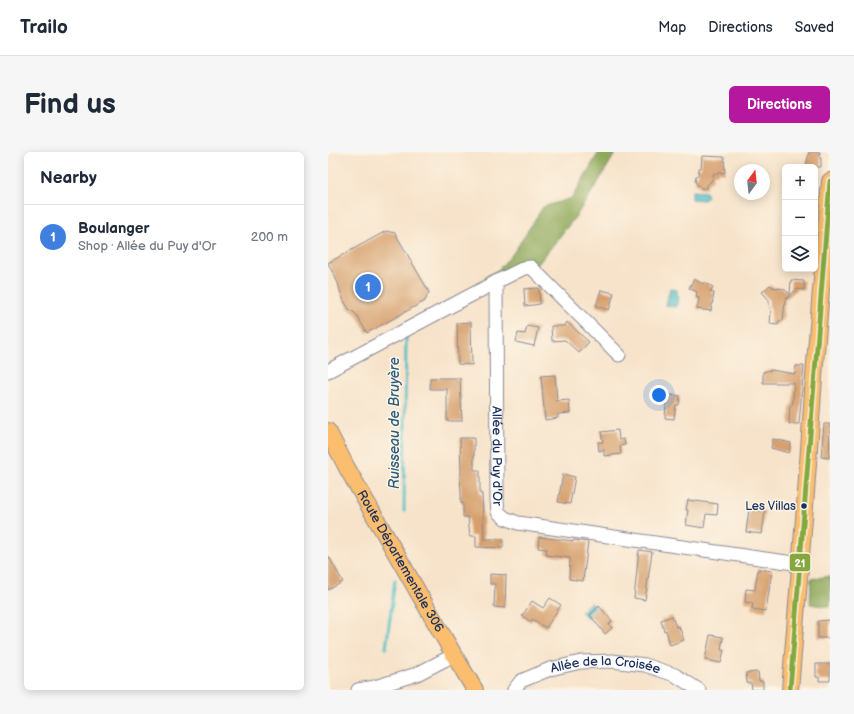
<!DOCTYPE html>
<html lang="en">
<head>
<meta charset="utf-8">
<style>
	:root { --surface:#fff; --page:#f6f6f7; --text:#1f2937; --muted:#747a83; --line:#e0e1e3; --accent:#b5179e }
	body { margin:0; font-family:"Balsamiq Sans",sans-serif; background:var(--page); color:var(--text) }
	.controls { position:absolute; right:12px; top:12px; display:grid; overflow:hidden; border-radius:6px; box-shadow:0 2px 10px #0003 }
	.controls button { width:36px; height:36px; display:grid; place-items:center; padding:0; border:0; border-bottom:1px solid var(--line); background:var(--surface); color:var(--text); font:20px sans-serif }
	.compass { position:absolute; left:406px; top:12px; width:36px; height:36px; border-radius:50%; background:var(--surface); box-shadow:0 2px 10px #0003; rotate:15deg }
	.you { position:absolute; left:331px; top:243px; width:14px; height:14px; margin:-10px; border:3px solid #fff; border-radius:50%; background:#1a73e8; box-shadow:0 0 0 6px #1a73e833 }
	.badge { display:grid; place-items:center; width:26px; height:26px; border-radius:50%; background:var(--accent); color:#fff; font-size:13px; font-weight:700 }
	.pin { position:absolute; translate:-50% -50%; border:2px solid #fff; box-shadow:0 1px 4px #0006 }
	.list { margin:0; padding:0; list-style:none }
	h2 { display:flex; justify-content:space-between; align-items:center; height:52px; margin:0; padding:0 16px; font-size:17px }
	h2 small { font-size:13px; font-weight:400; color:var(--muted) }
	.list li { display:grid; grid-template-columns:26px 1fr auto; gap:12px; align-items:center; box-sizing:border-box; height:64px; padding:0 16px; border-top:1px solid var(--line) }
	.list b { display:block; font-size:15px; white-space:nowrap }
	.list p { margin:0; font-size:13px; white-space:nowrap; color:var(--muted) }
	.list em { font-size:13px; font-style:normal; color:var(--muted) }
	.icon { flex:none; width:22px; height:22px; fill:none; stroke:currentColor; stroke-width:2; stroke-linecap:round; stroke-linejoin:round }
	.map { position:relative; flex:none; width:502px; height:538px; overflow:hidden; border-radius:6px }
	header { display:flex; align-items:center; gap:24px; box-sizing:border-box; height:56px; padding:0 20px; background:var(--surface); border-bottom:1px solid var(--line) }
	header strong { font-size:19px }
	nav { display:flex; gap:22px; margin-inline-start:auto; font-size:14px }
	.intro { display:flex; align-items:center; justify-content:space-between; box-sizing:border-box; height:96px; padding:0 24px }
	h1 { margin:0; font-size:28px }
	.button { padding:10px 18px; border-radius:6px; background:var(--accent); color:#fff; font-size:14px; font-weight:700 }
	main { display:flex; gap:24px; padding:0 24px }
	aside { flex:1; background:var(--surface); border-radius:6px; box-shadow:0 2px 10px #0003 }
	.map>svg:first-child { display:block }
</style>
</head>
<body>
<header>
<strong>Trailo</strong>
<nav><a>Map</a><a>Directions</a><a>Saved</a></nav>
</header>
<div class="intro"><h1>Find us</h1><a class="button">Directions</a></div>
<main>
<aside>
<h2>Nearby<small></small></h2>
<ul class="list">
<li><span class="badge" style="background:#3f7fe0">1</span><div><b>Boulanger</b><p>Shop · Allée du Puy d'Or</p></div><em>200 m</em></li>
</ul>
</aside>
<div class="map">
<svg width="502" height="538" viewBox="0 0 502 538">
	<rect width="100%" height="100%" fill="#fcf5e5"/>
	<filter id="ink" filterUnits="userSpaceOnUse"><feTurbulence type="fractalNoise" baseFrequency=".025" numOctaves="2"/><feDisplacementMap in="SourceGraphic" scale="8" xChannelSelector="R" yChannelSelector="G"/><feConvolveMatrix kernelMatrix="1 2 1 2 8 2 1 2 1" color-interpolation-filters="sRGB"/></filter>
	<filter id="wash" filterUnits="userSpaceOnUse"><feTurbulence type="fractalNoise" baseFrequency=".012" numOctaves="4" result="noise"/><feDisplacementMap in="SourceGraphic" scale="16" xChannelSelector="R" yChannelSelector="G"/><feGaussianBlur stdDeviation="0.9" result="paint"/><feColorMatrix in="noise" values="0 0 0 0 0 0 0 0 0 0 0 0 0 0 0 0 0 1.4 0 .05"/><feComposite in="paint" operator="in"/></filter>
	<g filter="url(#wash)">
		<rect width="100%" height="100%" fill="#f7e3ca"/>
		<g fill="#8fa95b" stroke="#556c5c">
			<polygon points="271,0 288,0 269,32 248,64 210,112 186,115 158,131 158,125 170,118 186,100 215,55 244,46"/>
			<polygon points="502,424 502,455 482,452 483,427"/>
		</g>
		<g fill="#51bfc7" stroke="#367792">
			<polygon points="364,39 378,40 380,44 379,46 376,48 364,47"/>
			<polygon points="342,136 349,138 349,142 351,145 348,155 338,153"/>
			<polygon points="263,450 268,455 261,462 261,465 259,466 253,459"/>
		</g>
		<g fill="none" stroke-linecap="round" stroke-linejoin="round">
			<g stroke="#51bfc7" stroke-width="3">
				<polyline points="76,359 78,184"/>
				<polyline points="58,496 67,428"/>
			</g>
		</g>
		<g id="blocks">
			<g fill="#d69f6c">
				<polygon points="481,0 492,0 491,5 493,6 493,15 478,15"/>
				<polygon points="374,4 396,5 397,21 390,20 390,22 385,22 385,27 379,33 379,36 373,36 367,30 368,24 370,24 371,16 373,16"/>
				<polygon points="58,79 67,81 101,140 97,149 39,181 28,162 21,157 16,149 12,139 10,131 0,111"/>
				<polygon points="366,127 375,132 376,130 385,135 382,140 386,141 383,159 369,157 371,146 368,145 369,140 361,136"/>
				<polygon points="463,128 476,129 476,138 469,137 457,148 455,169 451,169 450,173 442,172 443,159 441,153 441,148 434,140 442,133 444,135 456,137 462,142"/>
				<polygon points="211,136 212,152 197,154 196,137"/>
				<polygon points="273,138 286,141 281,158 268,154"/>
				<polygon points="143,170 144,213 130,212 129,171"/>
				<polygon points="239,170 261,190 251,201 237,188 224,189 223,174 237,174"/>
				<polygon points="199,174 210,176 206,194 188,190 190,181 197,182"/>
				<polygon points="468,214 476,214 471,272 461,272 462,254 465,251 466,231 435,231 435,220 443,218 467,222"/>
				<polygon points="227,223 229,249 241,248 242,261 230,262 230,266 217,268 213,224"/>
				<polygon points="102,226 132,226 134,269 119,269 119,237 102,237"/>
				<polygon points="332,242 352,244 351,253 348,253 346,267 337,266 338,252 331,251"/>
				<polygon points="496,272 502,272 501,306 493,305"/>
				<polygon points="290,278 291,288 296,287 297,293 292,294 293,302 276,304 276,298 271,299 270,290 275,290 273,280"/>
				<polygon points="132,286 146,286 146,318 152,318 152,342 154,342 156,387 175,387 175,396 148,395 148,384 142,384 140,365 135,365 135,351 133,351 133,342 132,322 133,322"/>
				<polygon points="445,287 463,291 461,301 443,296"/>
				<polygon points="235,322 247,325 242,352 230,350"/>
				<polygon points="360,348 390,352 389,363 378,362 376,376 358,373 360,358 358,358"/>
				<polygon points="421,357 437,359 434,382 418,380"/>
				<polygon points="211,385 246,389 246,388 260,390 255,429 241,427 242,406 218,403 219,397 210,396"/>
				<polygon points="311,398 324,400 317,448 306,446"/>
				<polygon points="0,403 15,430 0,438"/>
				<polygon points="430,417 444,419 438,459 424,457 425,451 417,450 418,437 427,438"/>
				<polygon points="162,422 178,423 177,456 166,455 167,432 162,432"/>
				<polygon points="222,446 233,453 218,476 204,467 203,470 194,464 204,449 215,456"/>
				<polygon points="271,454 284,469 281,472 284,476 277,482 262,463"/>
				<polygon points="344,464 348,475 351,474 356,488 342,493 338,478 336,479 333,468"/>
				<polygon points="502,468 502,486 490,486 490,469"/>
				<polygon points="382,483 395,485 393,498 396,498 393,511 377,508"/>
				<polygon points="488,512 502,512 502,529 491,529 491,525 488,525"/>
				<polygon points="430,520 431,529 435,529 435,538 424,538 423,531 419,531 418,521"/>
			</g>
		</g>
	</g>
	<g filter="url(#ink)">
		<use href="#blocks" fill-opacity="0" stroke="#898994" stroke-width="1"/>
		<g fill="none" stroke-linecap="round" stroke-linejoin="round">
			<defs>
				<g id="minor">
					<polyline points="168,130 196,116 203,115 291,203"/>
					<path id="s1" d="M0,219L168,130L169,348L170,360L177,366L190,371L472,412"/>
					<polyline points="30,538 47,535 89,522 126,503"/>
					<path id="s2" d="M186,538L193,529L222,517L253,510L284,509L317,513L347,523L371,538"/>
				</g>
				<g id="major">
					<path id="s3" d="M0,279L19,316L126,503L147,538"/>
					<polyline points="462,538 477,354 487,211 502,29"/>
				</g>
			</defs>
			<use href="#minor" stroke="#898994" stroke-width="15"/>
			<use href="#major" stroke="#898994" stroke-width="18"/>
			<use href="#minor" stroke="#fff" stroke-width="13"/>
			<use href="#major" stroke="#fbbd6e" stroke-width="16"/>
			<defs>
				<polyline id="bus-1" points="462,538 502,29"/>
			</defs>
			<use href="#bus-1" stroke="#fcf5e5" stroke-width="8"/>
			<use href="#bus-1" stroke="#85a73e" stroke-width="5"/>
		</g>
	</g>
	<circle fill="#1b2f5e" stroke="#fcf5e5" stroke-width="1.5" cx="476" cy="354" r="3.5"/>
	<g text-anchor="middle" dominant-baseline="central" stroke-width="3" stroke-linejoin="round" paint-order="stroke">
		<g font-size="12" fill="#1b2f5e" stroke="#fcf5e5" text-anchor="end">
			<text x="468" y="354">Les Villas</text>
		</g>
		<g font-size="13" fill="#1b2f5e" stroke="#fcf5e5">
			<text stroke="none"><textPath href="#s1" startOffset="364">Allée du Puy d'Or</textPath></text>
			<text stroke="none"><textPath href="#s3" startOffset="149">Route Départementale 306</textPath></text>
			<text stroke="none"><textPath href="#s2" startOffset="99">Allée de la Croisée</textPath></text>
		</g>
		<g font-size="14" font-style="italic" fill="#2b5a7e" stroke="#fcf5e5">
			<text transform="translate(66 271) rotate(-90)">Ruisseau de Bruyère</text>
		</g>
	</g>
	<rect stroke="#fcf5e5" stroke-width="1.5" x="461" y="401" width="22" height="19" rx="4" fill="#85a73e"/>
	<g font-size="11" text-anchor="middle" font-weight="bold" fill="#fff">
		<text x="472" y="415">21</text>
	</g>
</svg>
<div class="controls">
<button>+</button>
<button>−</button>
<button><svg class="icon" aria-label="layers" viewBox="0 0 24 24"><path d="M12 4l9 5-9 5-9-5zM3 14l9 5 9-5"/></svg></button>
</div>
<svg class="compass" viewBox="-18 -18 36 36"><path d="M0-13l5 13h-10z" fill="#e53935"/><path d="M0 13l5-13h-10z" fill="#747a83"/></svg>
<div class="you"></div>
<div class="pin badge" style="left:40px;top:135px;background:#3f7fe0">1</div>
</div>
</main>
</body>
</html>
